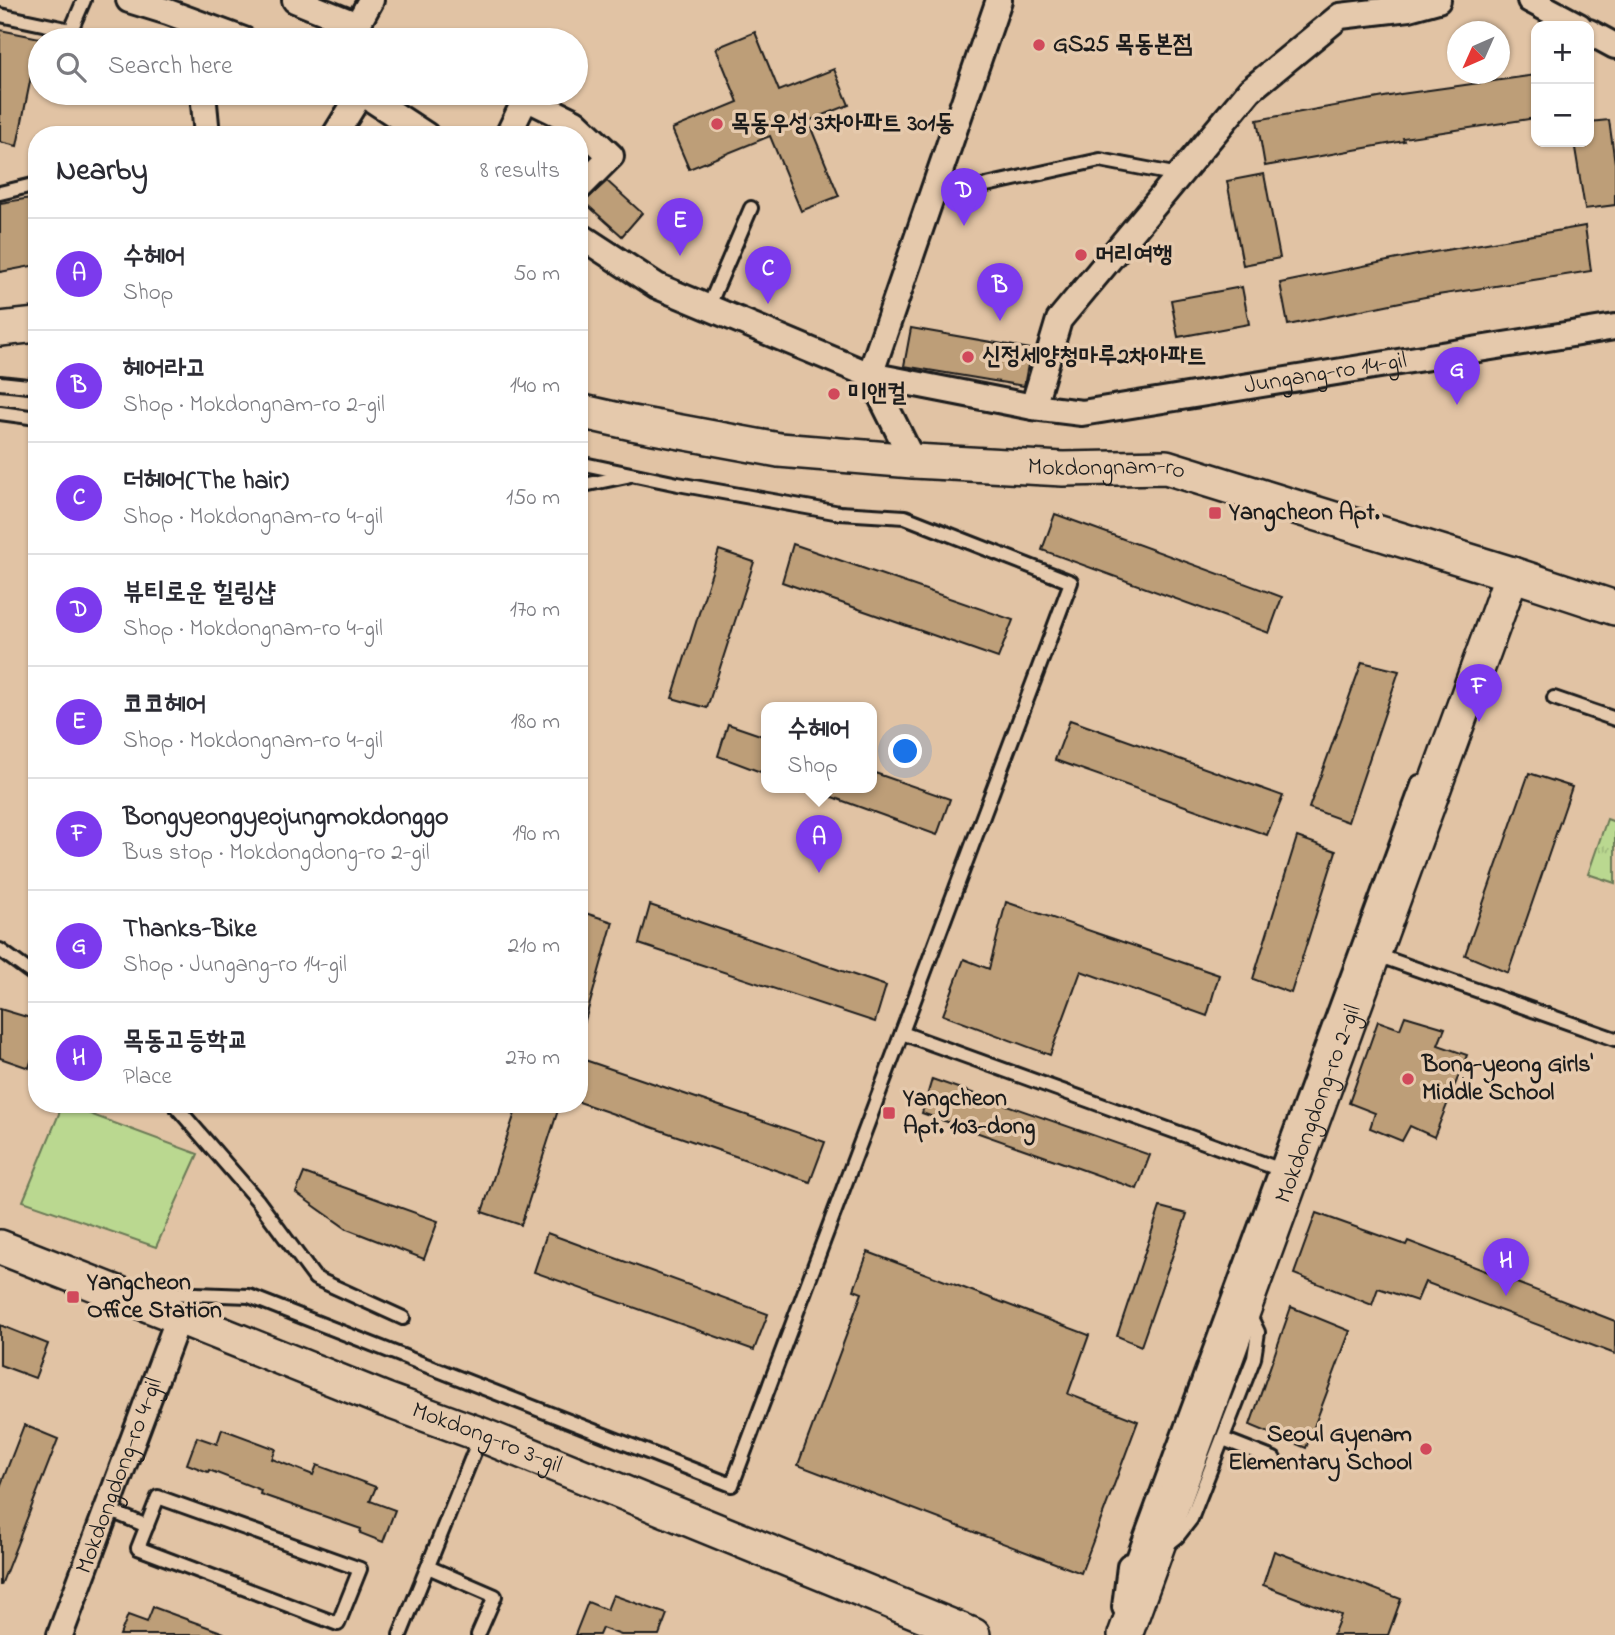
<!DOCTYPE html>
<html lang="en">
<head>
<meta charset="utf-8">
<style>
	:root { --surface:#fff; --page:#f2f2f3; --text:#2b2b33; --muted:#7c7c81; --line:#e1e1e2; --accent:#7c3aed }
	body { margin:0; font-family:"Indie Flower","Poor Story",sans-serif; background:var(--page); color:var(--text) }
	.controls { position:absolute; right:21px; top:21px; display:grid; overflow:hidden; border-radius:14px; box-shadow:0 2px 5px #0004 }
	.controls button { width:63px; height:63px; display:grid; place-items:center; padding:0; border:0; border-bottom:2px solid var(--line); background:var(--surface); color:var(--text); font:35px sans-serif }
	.compass { position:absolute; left:1447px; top:21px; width:63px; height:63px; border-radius:50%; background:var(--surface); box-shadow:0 2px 5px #0004; rotate:225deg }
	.you { position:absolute; left:906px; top:752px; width:24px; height:24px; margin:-18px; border:5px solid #fff; border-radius:50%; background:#1a73e8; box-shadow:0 0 0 10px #1a73e833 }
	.badge { display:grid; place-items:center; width:46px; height:46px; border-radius:50%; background:var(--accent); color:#fff; font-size:23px; font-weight:700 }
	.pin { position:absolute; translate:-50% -58px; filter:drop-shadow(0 2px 4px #0008) }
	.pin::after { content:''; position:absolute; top:37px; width:24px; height:21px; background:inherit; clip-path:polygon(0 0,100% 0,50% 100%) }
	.popup { position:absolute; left:761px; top:702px; width:116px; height:91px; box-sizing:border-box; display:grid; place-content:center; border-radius:14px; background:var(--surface); filter:drop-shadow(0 2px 5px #0005); font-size:23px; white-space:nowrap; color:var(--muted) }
	.popup b { font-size:26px; color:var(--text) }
	.popup::after { content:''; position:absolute; left:50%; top:100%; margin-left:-14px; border:14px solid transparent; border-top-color:var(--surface) }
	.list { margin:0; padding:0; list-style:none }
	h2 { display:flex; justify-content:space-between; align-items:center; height:91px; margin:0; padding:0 28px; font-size:30px }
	h2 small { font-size:23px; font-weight:400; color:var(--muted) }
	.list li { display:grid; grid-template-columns:46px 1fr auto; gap:21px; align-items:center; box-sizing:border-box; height:112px; padding:0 28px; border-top:2px solid var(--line) }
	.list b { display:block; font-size:26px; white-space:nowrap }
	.list p { margin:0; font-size:23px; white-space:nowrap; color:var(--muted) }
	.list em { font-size:23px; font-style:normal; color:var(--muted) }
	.icon { flex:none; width:38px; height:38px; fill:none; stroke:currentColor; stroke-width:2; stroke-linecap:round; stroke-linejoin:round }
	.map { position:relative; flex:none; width:1615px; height:1635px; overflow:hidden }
	.search { position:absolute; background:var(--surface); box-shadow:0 2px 5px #0004; left:28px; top:28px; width:560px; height:77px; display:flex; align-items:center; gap:18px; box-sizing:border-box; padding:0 24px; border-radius:38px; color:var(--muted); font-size:26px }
	.panel { position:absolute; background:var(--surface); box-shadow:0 2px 5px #0004; left:28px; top:126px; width:560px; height:987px; border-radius:28px }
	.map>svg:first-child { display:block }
</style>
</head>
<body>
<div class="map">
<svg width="1615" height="1635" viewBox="0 0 1615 1635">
	<defs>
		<pattern id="grass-tufts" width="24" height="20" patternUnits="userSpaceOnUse" patternTransform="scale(1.75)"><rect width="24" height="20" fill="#bad890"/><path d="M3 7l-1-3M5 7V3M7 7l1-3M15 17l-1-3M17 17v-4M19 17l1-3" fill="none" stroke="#9fb97c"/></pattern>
	</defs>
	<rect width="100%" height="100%" fill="#e1c3a4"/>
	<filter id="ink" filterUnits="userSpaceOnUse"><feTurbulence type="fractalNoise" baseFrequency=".0143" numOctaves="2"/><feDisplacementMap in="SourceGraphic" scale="14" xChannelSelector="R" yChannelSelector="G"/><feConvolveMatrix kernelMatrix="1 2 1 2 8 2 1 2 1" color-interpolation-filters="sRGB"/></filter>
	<g filter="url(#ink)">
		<polygon fill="url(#grass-tufts)" stroke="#6b7a56" stroke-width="2" points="1607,819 1615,822 1615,883 1588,874"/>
		<polygon fill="#bad890" stroke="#6b7a56" stroke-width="2" points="63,1104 198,1154 156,1247 23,1201"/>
		<g fill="#bd9e78" stroke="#1c1c1c" stroke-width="2">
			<polygon points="0,30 40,38 40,74 32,72 17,146 0,142"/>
			<polygon points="755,32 779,91 834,69 849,105 808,121 839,196 801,211 770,136 689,169 672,129 738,102 716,48"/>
			<polygon points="1536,75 1536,118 1403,138 1404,141 1265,166 1257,120 1401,94"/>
			<polygon points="1609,120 1615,163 1615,205 1585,209 1574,142 1589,142 1589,122"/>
			<polygon points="1264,174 1280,258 1243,265 1227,181"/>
			<polygon points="607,181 642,213 622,236 584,202"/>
			<polygon points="37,197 37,265 0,272 0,203"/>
			<polygon points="1585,226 1591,271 1425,297 1288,325 1280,283 1417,255"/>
			<polygon points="1242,287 1249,324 1178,337 1171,300"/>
			<polygon points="911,328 1031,349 1024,386 904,366"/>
			<polygon points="1055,514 1282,597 1269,633 1042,550"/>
			<polygon points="793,544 1013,620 998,658 782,582"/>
			<polygon points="719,550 754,562 707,708 672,698"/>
			<polygon points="1362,662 1399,671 1348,822 1309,808"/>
			<polygon points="1070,720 1283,796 1267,835 1055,760"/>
			<polygon points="728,724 766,737 766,774 718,756"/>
			<polygon points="872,772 950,799 937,835 810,789 810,787 872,787"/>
			<polygon points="1529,773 1572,787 1508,973 1465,955"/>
			<polygon points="1297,837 1336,851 1291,993 1253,979"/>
			<polygon points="1006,902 1219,975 1207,1016 1081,971 1050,1055 943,1015 964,959 989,969"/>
			<polygon points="650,905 886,986 875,1022 639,944"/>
			<polygon points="579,911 613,922 584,1024 579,1023"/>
			<polygon points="0,1009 37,1020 37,1042 29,1068 0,1058"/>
			<polygon points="1405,1016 1445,1028 1438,1045 1467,1055 1434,1137 1410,1126 1402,1141 1370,1128 1375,1113 1349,1103 1378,1021 1400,1029"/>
			<polygon points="579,1058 825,1142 810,1182 579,1102"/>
			<polygon points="932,1079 1150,1155 1137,1189 922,1113"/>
			<polygon points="518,1104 560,1104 521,1225 482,1212"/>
			<polygon points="304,1173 438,1221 424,1259 347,1229 296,1193"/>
			<polygon points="1160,1207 1187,1214 1141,1346 1117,1336"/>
			<polygon points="1316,1213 1406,1245 1408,1241 1615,1321 1615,1354 1425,1282 1417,1301 1378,1288 1372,1305 1294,1274"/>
			<polygon points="547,1233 768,1314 754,1350 534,1272"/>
			<polygon points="868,1252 1089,1335 1068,1394 1138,1421 1081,1573 798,1465 862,1293 854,1290"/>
			<polygon points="1291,1307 1350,1331 1306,1448 1250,1425"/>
			<polygon points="0,1325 48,1344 35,1378 0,1365"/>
			<polygon points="24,1425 58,1439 1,1585 0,1585 0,1487"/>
			<polygon points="222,1429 276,1449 272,1459 313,1475 317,1465 376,1487 370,1501 395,1510 383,1542 360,1533 361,1529 260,1494 261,1490 209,1470 208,1472 187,1464 197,1437 217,1444"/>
			<polygon points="1274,1551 1401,1599 1388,1635 1333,1635 1341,1615 1263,1585"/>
			<polygon points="613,1595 667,1614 659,1635 621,1635 602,1628 599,1635 575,1635 588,1602 607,1610"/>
			<polygon points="153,1607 224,1633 224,1635 120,1635 128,1615 147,1622"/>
		</g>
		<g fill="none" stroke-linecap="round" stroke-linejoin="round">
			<defs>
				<g id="lane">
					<polyline points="0,15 71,30 84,0"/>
					<polyline points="0,193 37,184"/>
					<polyline points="932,197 1100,160 1179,175"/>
					<polyline points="708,308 751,208"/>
					<polyline points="0,383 28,386 37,385"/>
					<polyline points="0,413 37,418"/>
					<polyline points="579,486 627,476"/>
					<polyline points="1554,698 1615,719"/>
					<polyline points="0,950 37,977"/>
					<polyline points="1374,954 1615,1039"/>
					<polyline points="902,1033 1276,1168"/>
					<polyline points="174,1104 258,1201 315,1278 403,1318"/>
					<polyline points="145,1289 169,1293 249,1296 732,1485 1071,582 905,517 840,513 678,484 579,463"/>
					<polyline points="1223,1439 1274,1459"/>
					<polygon points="158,1497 360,1569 338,1624 138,1548"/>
					<polyline points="106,1509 147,1526"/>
					<polyline points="1167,1545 1177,1537 1191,1519 1254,1358 1258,1332 1248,1311"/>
					<polyline points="1130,1566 1419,782"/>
					<polyline points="428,1567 495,1596 478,1635"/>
					<polyline points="400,1635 481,1435"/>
				</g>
				<g id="street">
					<polyline points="129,0 168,12 244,40"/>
					<polyline points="295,0 357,25"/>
					<polyline points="1530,0 1579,26"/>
					<polyline points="1589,32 1615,46"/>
					<polyline points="349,40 371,0"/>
					<polyline points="203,93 207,135"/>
					<polyline points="362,93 426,135"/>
					<polyline points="335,135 361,93"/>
					<polyline points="508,135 526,98 575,122 611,156 579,188"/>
					<path id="s1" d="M579,235L657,286L870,375L1033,407L1082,413L1615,327"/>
					<polyline points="1033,407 1059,320 1250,90 1340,16 1409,8 1438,0"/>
					<polyline points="913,461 870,375 999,0"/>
					<polyline points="1125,1607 1130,1566"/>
					<path id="s2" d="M60,1635L179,1317"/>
				</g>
				<g id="secondary">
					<polyline points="0,329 37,325"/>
					<path id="s3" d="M579,411L632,423L779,450L913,461L1063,469L1166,467L1512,574L1615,608"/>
					<path id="s4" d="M0,1247L179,1317L386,1400L482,1435L973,1635"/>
					<path id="s5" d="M1125,1635L1512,574"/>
				</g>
			</defs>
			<use href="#lane" stroke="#1c1c1c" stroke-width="18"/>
			<use href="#street" stroke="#1c1c1c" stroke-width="30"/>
			<use href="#secondary" stroke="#1c1c1c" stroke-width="38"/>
			<use href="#lane" stroke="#e5c9ac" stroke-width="12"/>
			<use href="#street" stroke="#e5c9ac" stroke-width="24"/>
			<use href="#secondary" stroke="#e5c9ac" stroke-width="33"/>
		</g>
	</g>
	<g fill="#d1495b" stroke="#e5c9ac" stroke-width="2.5">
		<circle cx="1039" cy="45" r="7"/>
		<circle cx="717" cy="124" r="7"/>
		<circle cx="1081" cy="255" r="7"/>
		<circle cx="968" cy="357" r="7"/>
		<circle cx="834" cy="394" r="7"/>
		<rect x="1208" y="506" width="14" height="14" rx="3.5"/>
		<circle cx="1408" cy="1079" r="7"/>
		<rect x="882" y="1106" width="14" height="14" rx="3.5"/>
		<rect x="66" y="1290" width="14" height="14" rx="3.5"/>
		<circle cx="1426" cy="1449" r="7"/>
	</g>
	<g text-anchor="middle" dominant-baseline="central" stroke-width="7" stroke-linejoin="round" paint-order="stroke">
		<g font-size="24" font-weight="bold" fill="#1c1c1c" stroke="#e5c9ac" text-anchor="start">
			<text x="1053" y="45">GS25 목동본점</text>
			<text x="731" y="124">목동우성 3차아파트 301동</text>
			<text x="1095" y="255">머리여행</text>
			<text x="982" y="357">신정세양청마루2차아파트</text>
			<text x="848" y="394">미앤컬</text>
			<text x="1229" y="513">Yangcheon Apt.</text>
			<text x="1422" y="1065">Bong-yeong Girls'<tspan x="1422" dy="28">Middle School</tspan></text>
			<text x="903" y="1099">Yangcheon<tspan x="903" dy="28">Apt. 103-dong</tspan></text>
			<text x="87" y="1283">Yangcheon<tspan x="87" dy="28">Office Station</tspan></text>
			<text x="1412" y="1435" text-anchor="end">Seoul Gyenam<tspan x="1412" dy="28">Elementary School</tspan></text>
		</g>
		<g font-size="24" fill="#1c1c1c" stroke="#e5c9ac">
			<text stroke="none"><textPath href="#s1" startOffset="786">Jungang-ro 14-gil</textPath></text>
			<text stroke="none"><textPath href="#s3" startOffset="532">Mokdongnam-ro</textPath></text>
			<text stroke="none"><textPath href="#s5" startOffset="565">Mokdongdong-ro 2-gil</textPath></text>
			<text stroke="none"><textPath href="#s4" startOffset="523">Mokdong-ro 3-gil</textPath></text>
			<text stroke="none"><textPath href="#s2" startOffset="170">Mokdongdong-ro 4-gil</textPath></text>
		</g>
	</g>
</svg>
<div class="controls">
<button>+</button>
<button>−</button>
</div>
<svg class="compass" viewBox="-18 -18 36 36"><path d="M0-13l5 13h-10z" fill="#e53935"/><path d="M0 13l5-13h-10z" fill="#7c7c81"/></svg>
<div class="you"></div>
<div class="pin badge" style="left:819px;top:873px">A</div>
<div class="popup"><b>수헤어</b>Shop</div>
<div class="pin badge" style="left:1000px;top:321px">B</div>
<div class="pin badge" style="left:768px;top:304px">C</div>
<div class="pin badge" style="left:964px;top:226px">D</div>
<div class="pin badge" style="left:680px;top:256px">E</div>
<div class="pin badge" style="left:1479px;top:722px">F</div>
<div class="pin badge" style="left:1457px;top:405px">G</div>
<div class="pin badge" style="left:1506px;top:1296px">H</div>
<div class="search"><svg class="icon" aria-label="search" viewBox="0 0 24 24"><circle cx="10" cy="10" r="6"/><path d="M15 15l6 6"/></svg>Search here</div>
<section class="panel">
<h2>Nearby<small>8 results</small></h2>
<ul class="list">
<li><span class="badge">A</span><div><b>수헤어</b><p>Shop</p></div><em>50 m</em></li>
<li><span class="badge">B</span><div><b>헤어라고</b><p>Shop · Mokdongnam-ro 2-gil</p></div><em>140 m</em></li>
<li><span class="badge">C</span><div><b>더헤어(The hair)</b><p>Shop · Mokdongnam-ro 4-gil</p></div><em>150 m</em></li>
<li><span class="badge">D</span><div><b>뷰티로운 힐링샵</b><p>Shop · Mokdongnam-ro 4-gil</p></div><em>170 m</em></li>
<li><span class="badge">E</span><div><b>코코헤어</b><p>Shop · Mokdongnam-ro 4-gil</p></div><em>180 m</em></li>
<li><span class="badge">F</span><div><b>Bongyeongyeojungmokdonggo</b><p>Bus stop · Mokdongdong-ro 2-gil</p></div><em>190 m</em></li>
<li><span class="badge">G</span><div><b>Thanks-Bike</b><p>Shop · Jungang-ro 14-gil</p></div><em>210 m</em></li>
<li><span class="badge">H</span><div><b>목동고등학교</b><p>Place</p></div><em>270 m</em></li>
</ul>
</section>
</div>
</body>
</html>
